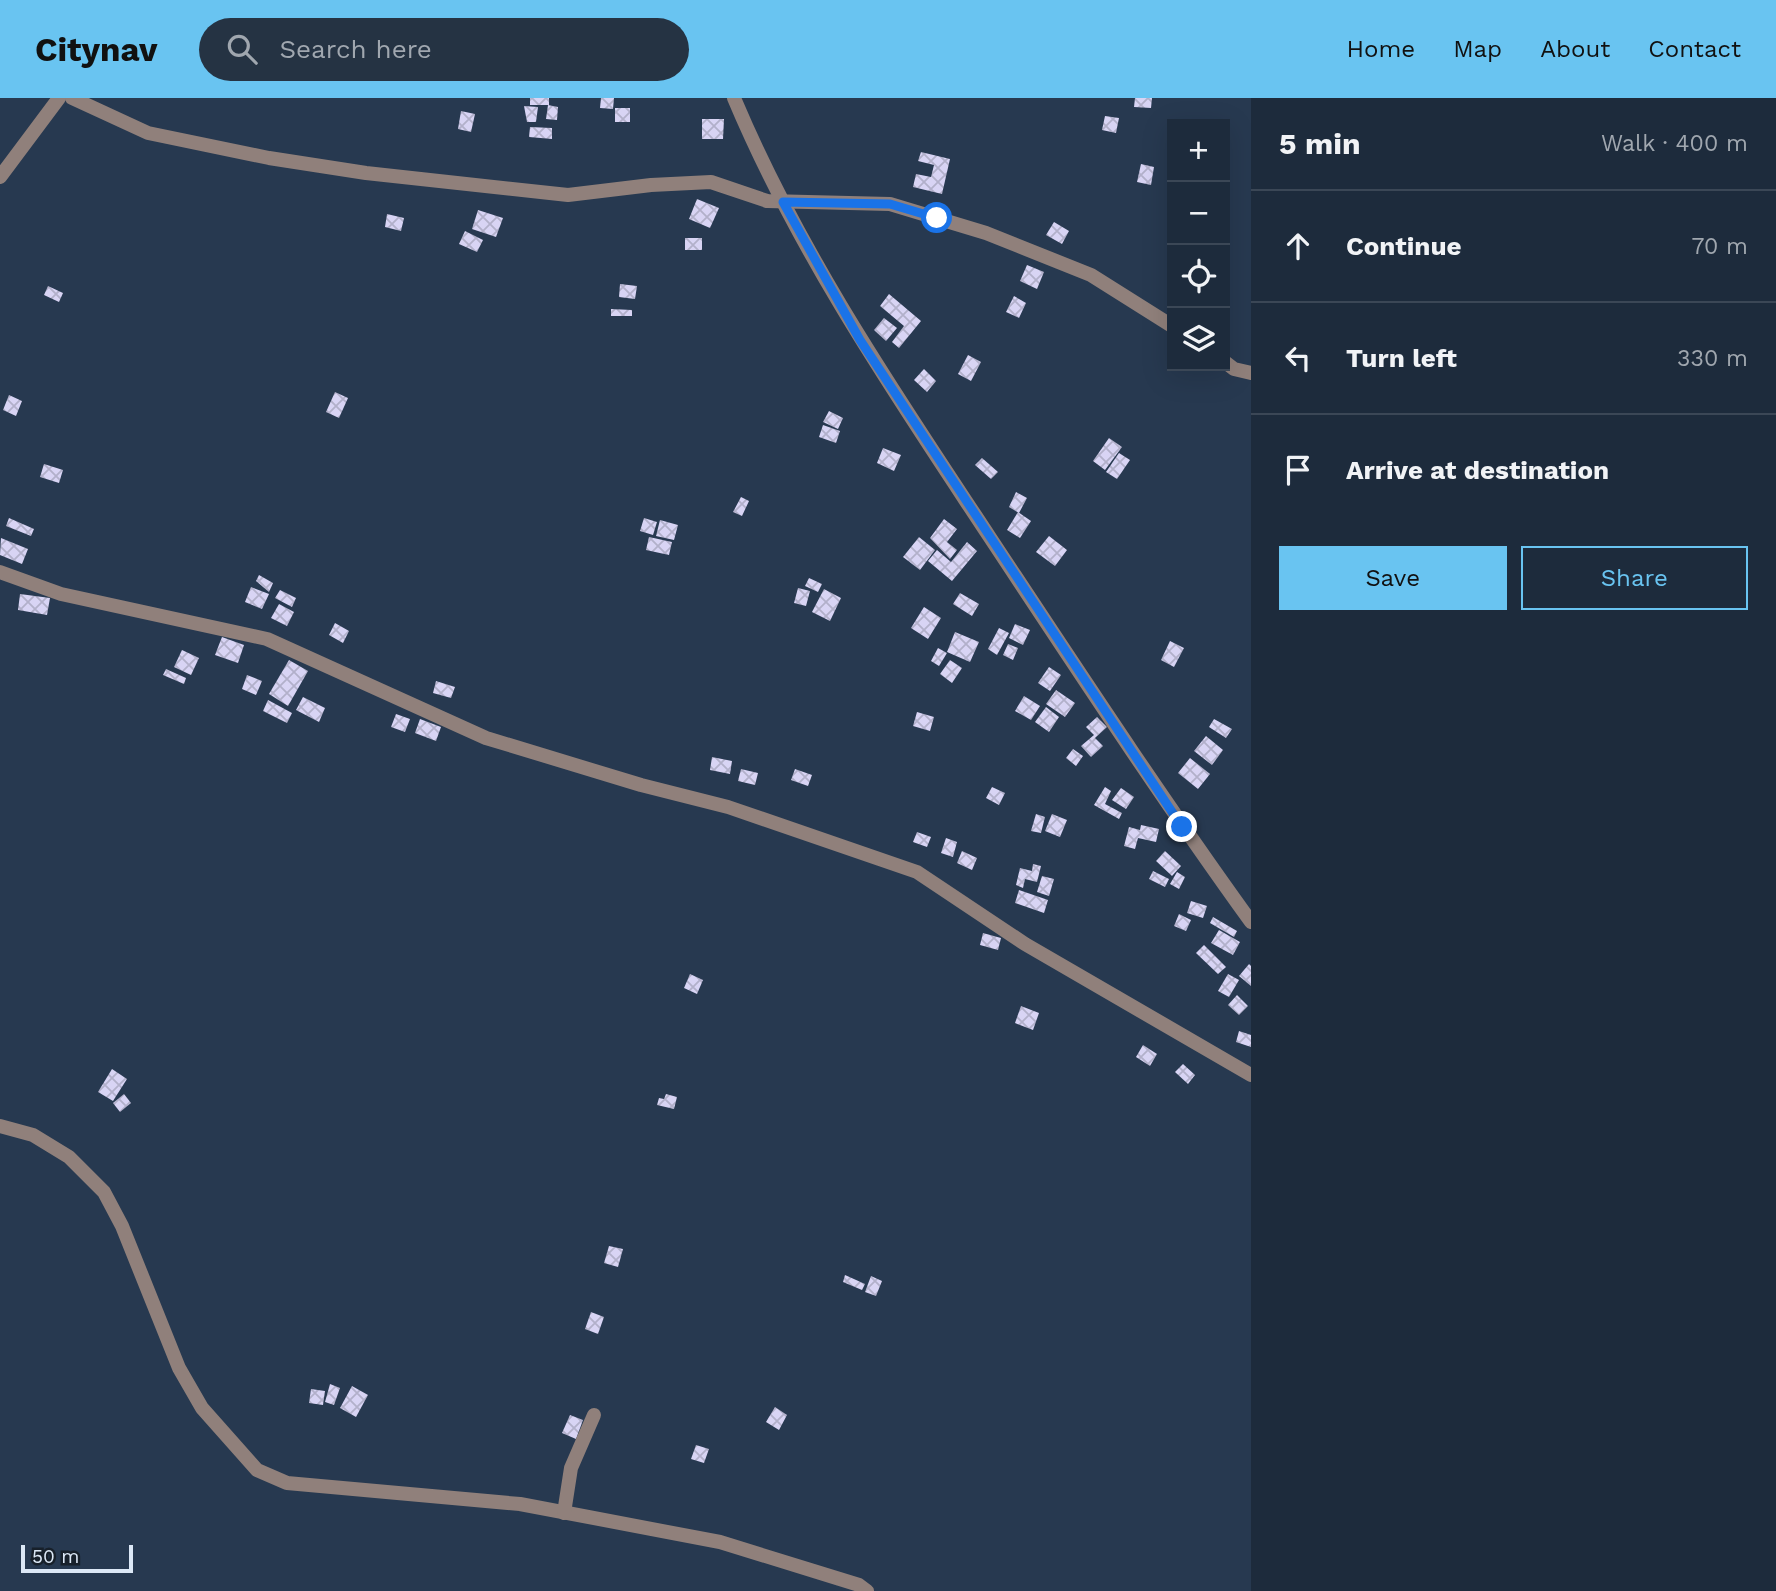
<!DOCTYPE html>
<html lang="en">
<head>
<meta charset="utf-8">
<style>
	:root { --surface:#1d2b3c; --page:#253343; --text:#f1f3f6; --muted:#a0a7af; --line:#3b4756; --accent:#69c4f1 }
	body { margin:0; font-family:"Work Sans",sans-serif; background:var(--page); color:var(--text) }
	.controls { position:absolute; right:21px; top:21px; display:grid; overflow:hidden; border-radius:0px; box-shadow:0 7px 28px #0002 }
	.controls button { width:63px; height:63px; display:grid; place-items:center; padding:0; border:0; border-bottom:2px solid var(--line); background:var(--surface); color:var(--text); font:35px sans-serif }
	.scale { position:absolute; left:21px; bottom:18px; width:112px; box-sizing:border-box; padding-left:7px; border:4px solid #dce8f6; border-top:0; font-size:19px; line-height:24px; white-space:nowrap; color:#dce8f6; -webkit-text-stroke:5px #17202a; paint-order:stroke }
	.stop { position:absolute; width:21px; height:21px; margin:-16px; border:5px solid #1a73e8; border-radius:50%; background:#fff }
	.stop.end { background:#1a73e8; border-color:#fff; box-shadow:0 2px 7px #0008 }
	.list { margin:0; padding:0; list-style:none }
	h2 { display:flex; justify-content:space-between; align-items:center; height:91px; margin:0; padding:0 28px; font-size:30px }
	h2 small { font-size:23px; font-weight:400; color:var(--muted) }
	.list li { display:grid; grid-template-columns:46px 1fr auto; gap:21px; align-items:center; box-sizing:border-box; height:112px; padding:0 28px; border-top:2px solid var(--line) }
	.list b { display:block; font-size:26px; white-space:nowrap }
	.list em { font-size:23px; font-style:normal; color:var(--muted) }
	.actions { display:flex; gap:14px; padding:21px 28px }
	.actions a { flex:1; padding:16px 0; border:2px solid var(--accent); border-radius:0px; text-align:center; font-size:24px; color:var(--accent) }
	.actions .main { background:var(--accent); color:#111 }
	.icon { flex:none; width:38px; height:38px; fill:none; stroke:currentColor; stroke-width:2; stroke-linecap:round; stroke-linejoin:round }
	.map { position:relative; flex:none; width:1251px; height:1493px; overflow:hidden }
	header { display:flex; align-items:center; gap:42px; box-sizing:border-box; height:98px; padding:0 35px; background:var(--accent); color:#111 }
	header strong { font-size:33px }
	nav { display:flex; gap:38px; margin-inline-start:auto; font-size:24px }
	.search { width:490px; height:63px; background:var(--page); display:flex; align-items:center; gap:18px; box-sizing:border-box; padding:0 24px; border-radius:38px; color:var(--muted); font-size:26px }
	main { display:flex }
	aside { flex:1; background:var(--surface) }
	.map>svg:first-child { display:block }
</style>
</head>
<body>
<header>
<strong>Citynav</strong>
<div class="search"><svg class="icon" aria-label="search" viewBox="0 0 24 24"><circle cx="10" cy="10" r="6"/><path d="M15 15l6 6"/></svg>Search here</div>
<nav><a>Home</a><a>Map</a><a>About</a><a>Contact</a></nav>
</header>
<main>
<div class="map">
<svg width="1251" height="1493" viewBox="0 0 1251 1493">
	<defs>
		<pattern id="building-cross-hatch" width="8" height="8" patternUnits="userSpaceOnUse" patternTransform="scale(1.75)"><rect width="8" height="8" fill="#d8d4f4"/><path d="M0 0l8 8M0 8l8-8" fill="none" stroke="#b2b0ca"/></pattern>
	</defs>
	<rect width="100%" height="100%" fill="#273950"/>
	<g fill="url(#building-cross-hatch)">
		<rect x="530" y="0" width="19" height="7"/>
		<polygon points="601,0 614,0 613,11 600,10"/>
		<polygon points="1135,0 1152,0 1151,10 1134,9"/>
		<polygon points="548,7 558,9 557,22 546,21"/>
		<polygon points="524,8 538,9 536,24 527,24"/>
		<rect x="615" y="10" width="15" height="14"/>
		<polygon points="461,13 475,16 471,34 458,31"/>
		<polygon points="1105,18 1119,20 1116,35 1102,32"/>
		<polygon points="702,21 724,21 723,41 702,41"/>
		<polygon points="530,29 552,30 552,41 529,39"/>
		<polygon points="921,54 950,61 942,96 913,89 916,76 931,79 934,67 918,63"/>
		<polygon points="1141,66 1154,69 1151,87 1137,84"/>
		<polygon points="697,101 719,110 710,130 689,121"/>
		<polygon points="478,112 503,120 496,139 472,131"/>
		<polygon points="387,116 404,120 401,133 385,129"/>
		<polygon points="1054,124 1069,133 1062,146 1046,137"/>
		<polygon points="465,133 483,142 477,154 459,146"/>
		<rect x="685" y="140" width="17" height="12"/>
		<polygon points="1027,167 1044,174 1037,191 1020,183"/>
		<polygon points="620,186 637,188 635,201 619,199"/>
		<polygon points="48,188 63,195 59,204 44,197"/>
		<polygon points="889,196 921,223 899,250 892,244 904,228 880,208"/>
		<polygon points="1014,198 1026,205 1019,220 1006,214"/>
		<polygon points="611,211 632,212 632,218 611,218"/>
		<polygon points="884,220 897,230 886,243 874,232"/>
		<polygon points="968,257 981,264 971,283 958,276"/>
		<polygon points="924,271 936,283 927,294 914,282"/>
		<polygon points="335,294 348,300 339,320 326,314"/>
		<polygon points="9,297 22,303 16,318 3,312"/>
		<polygon points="829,313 843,320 838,331 823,324"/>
		<polygon points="823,327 840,333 836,345 819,339"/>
		<polygon points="1109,340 1122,349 1105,372 1093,363"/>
		<polygon points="883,350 901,357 894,373 877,365"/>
		<polygon points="1119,355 1130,362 1117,381 1106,374"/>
		<polygon points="982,360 998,374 991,381 975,367"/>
		<polygon points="44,366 63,372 59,385 40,379"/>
		<polygon points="1016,394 1027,400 1019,415 1009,409"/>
		<polygon points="741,399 749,403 742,418 733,414"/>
		<polygon points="1018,414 1031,423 1020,440 1007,432"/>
		<polygon points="9,420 34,431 31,438 6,428"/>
		<polygon points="644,420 657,424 653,437 640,433"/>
		<polygon points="944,421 957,431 947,444 957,452 950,461 930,440"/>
		<polygon points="660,422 678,427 674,442 656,438"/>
		<polygon points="1049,438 1067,452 1055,468 1036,454"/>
		<polygon points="649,439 672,444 669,457 646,452"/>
		<polygon points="919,439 935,452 920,472 903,459"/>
		<polygon points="1,440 28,451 22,466 0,457"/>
		<polygon points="967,444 977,453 952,483 928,463 937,452 951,464"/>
		<polygon points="259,477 273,485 269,494 256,483"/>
		<polygon points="809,480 822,486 818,494 805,488"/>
		<polygon points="251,489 269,496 262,511 245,504"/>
		<polygon points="798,490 810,493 806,508 794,505"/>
		<polygon points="824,491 841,500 830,523 812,514"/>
		<polygon points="280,492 296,500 292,509 275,500"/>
		<polygon points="960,495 979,506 972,518 953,506"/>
		<polygon points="20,496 50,500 47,517 18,512"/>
		<polygon points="279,506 294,514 287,528 271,520"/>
		<polygon points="924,509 941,520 928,541 911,530"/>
		<polygon points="335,525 349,533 343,545 329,537"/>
		<polygon points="1015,526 1030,532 1023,547 1009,540"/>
		<polygon points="999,530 1009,535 997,557 988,551"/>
		<polygon points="955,534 979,544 970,564 947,554"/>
		<polygon points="222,539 244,547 238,565 215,557"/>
		<polygon points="1170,543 1184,550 1174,569 1161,562"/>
		<polygon points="1008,546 1018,550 1013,562 1003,557"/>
		<polygon points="938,550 947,555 939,568 931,563"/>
		<polygon points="182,552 199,560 191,577 174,569"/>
		<polygon points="289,562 308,573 288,608 269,596"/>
		<polygon points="950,562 962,570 952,585 940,576"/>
		<polygon points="1049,569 1061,577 1050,593 1038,585"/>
		<polygon points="166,571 186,580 184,586 163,577"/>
		<polygon points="247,577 262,583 256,597 242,591"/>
		<polygon points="436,583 455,589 451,600 433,595"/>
		<polygon points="1056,592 1075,605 1065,619 1046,606"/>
		<polygon points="1024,598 1040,608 1031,622 1015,613"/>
		<polygon points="303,599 325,610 319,624 296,612"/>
		<polygon points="268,602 292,615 287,625 263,613"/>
		<polygon points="1046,609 1059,619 1049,634 1035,624"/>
		<polygon points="917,614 934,619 930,633 913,628"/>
		<polygon points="396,616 410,621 405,634 391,629"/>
		<polygon points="1097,619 1107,629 1095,640 1103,648 1091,659 1081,648 1094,637 1086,629"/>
		<polygon points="420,621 441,629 436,643 415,635"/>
		<polygon points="1214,621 1232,631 1226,640 1209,629"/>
		<polygon points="1206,638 1223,652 1212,667 1194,653"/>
		<polygon points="1073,651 1083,658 1076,668 1066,660"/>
		<polygon points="712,659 732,663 730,676 710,672"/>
		<polygon points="1190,660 1210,676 1198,691 1178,675"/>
		<polygon points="741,671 758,675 755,687 738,683"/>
		<polygon points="795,671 812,677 808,688 791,682"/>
		<polygon points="992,689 1005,695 999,707 986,700"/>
		<polygon points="1105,689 1111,693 1105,706 1122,715 1119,721 1094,707"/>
		<polygon points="1121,690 1134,699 1126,711 1112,702"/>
		<polygon points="1036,716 1045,719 1041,735 1031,733"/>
		<polygon points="1052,716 1067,722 1060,739 1045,733"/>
		<polygon points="1141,727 1159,731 1156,744 1138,740 1135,751 1124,748 1129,729 1140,732"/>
		<polygon points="917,734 931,739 927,749 913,744"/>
		<polygon points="946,740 957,744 953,759 941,755"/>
		<polygon points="962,753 977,760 972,772 957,765"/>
		<polygon points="1165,753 1181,768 1172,778 1156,763"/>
		<polygon points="1033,766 1041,768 1037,784 1025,781 1023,790 1016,787 1020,770 1032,773"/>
		<polygon points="1153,773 1169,781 1165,789 1149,781"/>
		<polygon points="1177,774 1185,779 1179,791 1170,786"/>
		<polygon points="1042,778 1054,781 1049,798 1037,794"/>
		<polygon points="1019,792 1048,802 1044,815 1015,805"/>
		<polygon points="1191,803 1207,808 1203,820 1187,815"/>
		<polygon points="1179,816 1191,822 1186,833 1174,828"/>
		<polygon points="1213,819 1237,833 1234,839 1210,825"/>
		<polygon points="1219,832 1240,844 1233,857 1211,845"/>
		<polygon points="983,835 1001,840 998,852 980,847"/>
		<polygon points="1204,847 1226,869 1218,876 1196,855"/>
		<polygon points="1249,866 1251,868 1251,888 1239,878"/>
		<polygon points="690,876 703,882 697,896 684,890"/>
		<polygon points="1228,876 1239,882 1229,899 1218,893"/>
		<polygon points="1237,897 1248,908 1239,917 1228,907"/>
		<polygon points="1021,908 1039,915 1033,932 1015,925"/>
		<polygon points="1239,933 1251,937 1251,949 1236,944"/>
		<polygon points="1143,947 1157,956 1150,968 1136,959"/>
		<polygon points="1183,966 1195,977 1188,986 1175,974"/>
		<polygon points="112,971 127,981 113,1003 98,994"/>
		<polygon points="124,996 131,1005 120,1014 113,1005"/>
		<polygon points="666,996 677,999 674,1011 657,1007 659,1000 664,1001"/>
		<polygon points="609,1148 623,1151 618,1169 604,1165"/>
		<polygon points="845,1177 865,1186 862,1192 843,1184"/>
		<polygon points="871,1178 882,1183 876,1198 865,1194"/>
		<polygon points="591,1214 604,1219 598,1236 585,1231"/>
		<polygon points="330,1286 340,1290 334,1307 325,1304"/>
		<polygon points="352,1288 368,1297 356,1319 340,1310"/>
		<polygon points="311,1291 325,1293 323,1307 309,1305"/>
		<polygon points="775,1309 787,1317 779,1332 766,1324"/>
		<polygon points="570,1317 583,1322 576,1341 562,1335"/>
		<polygon points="696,1347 709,1351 704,1365 691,1361"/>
	</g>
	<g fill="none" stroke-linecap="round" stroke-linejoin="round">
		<g stroke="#90807b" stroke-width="14">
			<polyline points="72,0 148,35 269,60 366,75 568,97 651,87 711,84 767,103 890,106 986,135 1091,177 1172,228"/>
			<path d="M734,0C800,157 896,297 989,438C1075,568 1160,698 1251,824"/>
			<polyline points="0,79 59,0"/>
			<polyline points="1225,264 1234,271 1251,275"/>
			<polyline points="0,474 61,496 267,541 486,640 641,687 728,709 917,774 1025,846 1251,977"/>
			<polyline points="0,1028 33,1037 69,1059 104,1094 122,1128 179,1270 202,1310 257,1372 287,1385 520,1406 720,1444 859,1487 867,1493"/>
			<polyline points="564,1415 571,1370 594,1317"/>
		</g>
	</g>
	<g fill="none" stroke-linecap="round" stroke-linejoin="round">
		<polyline stroke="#1a73e8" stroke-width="9" points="937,120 890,106 783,104 860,242 1182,729"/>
	</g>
</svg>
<div class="controls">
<button>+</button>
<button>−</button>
<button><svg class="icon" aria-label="locate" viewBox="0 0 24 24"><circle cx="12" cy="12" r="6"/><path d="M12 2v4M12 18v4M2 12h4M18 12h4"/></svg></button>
<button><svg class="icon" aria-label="layers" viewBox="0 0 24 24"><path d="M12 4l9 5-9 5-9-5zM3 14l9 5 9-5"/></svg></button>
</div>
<div class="scale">50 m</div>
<div class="stop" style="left:937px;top:120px"></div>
<div class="stop end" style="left:1182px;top:729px"></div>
</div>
<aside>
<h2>5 min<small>Walk · 400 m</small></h2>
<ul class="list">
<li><svg class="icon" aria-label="ahead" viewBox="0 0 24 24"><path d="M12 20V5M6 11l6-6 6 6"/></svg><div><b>Continue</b></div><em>70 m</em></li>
<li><svg class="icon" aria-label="left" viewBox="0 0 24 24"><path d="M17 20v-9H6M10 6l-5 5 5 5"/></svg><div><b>Turn left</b></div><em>330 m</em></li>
<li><svg class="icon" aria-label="arrive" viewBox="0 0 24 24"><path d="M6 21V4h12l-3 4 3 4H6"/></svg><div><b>Arrive at destination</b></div></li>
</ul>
<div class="actions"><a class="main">Save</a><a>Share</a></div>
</aside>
</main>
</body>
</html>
